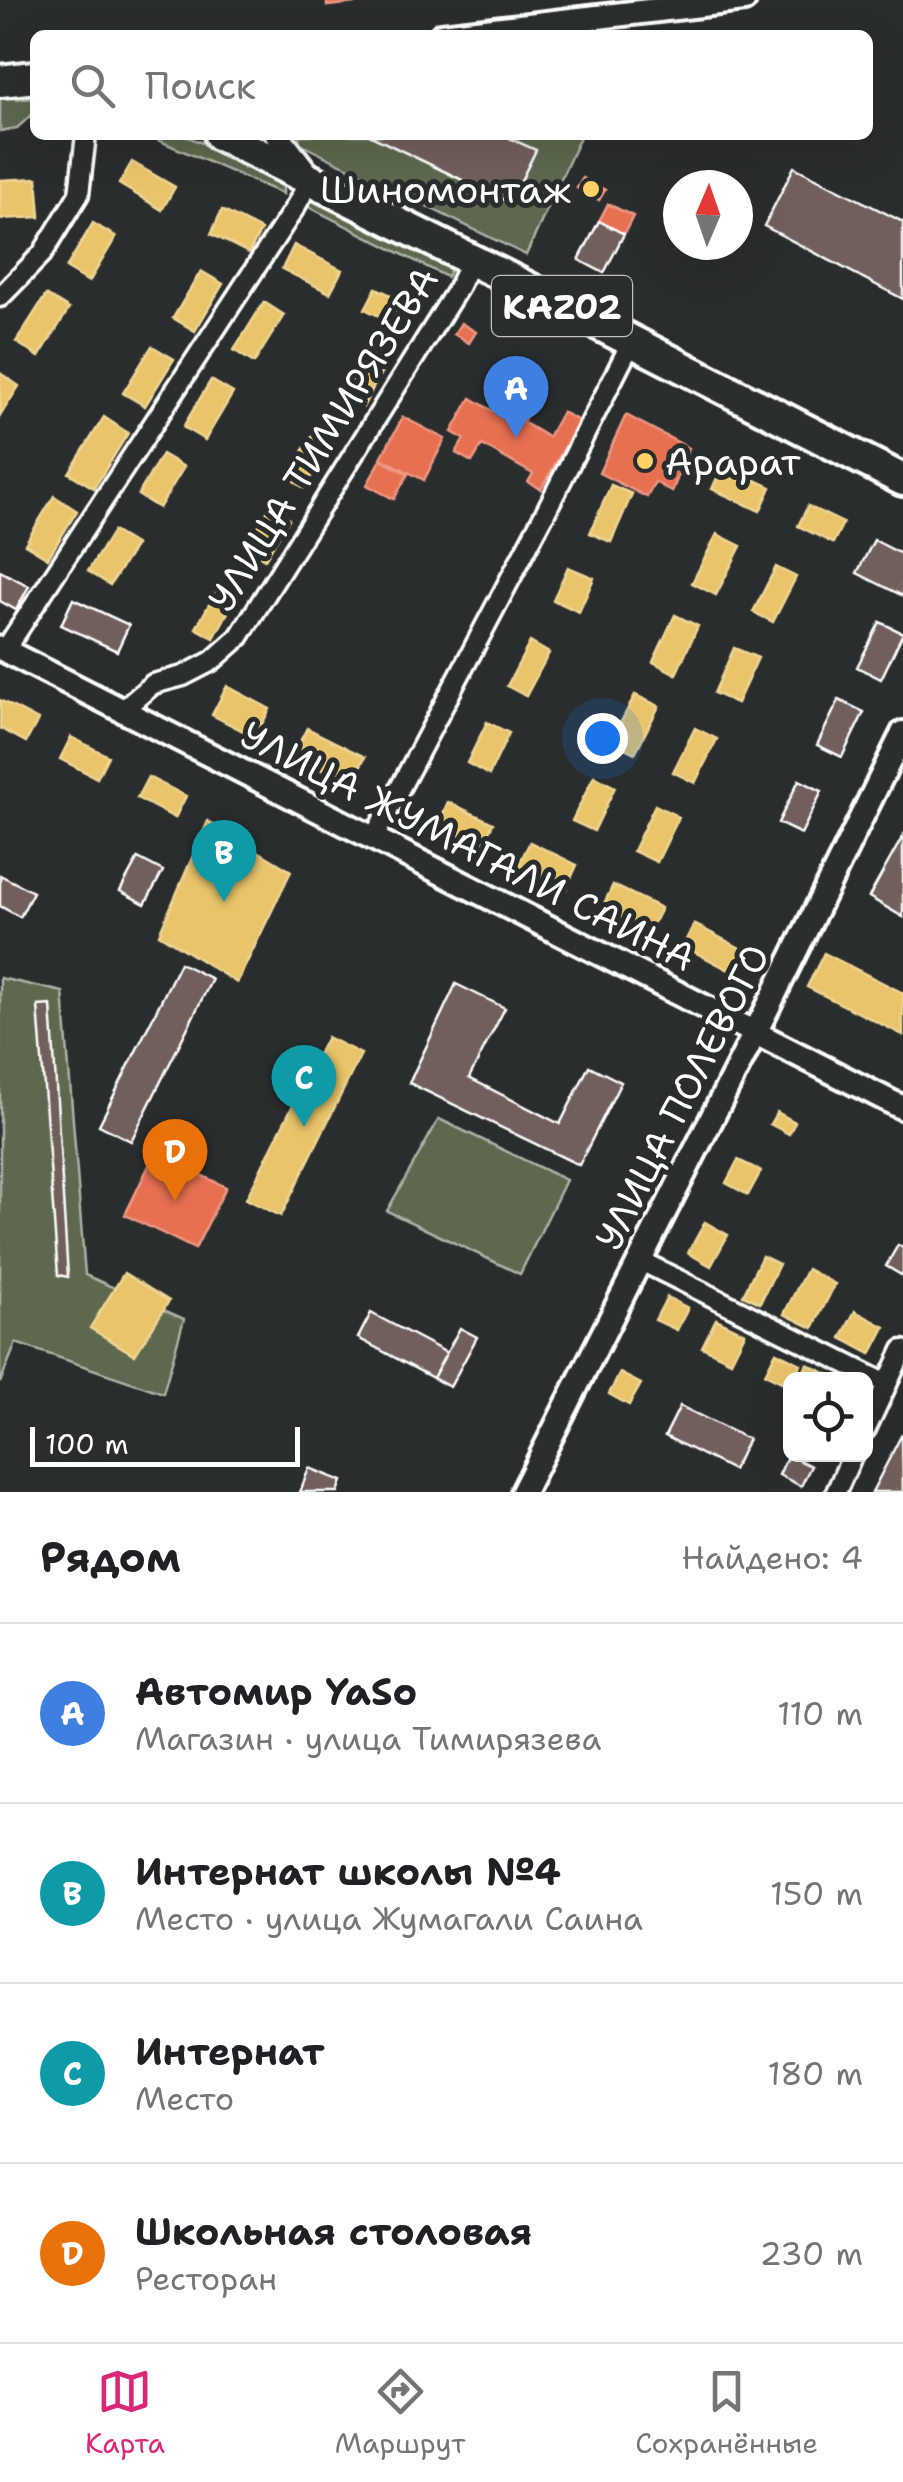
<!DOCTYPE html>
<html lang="ru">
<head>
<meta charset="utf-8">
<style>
	:root { --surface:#fff; --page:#f6f6f6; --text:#202124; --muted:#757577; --line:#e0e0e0; --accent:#db2777 }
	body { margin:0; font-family:"Shantell Sans",sans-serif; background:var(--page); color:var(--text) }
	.controls { position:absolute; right:30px; bottom:30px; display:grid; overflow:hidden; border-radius:15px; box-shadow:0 10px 40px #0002 }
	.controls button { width:90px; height:90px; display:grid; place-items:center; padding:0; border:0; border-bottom:2px solid var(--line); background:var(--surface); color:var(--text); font:50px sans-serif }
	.compass { position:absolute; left:663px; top:170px; width:90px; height:90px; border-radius:50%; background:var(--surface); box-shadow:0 10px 40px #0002; rotate:2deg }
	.scale { position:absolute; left:30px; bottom:25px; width:270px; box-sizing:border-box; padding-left:10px; border:5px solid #fff; border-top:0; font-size:28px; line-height:35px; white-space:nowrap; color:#fff; -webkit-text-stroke:8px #2a2d2e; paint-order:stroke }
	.you { position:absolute; left:602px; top:738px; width:35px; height:35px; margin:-25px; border:8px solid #fff; border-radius:50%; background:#1a73e8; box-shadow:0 0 0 15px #1a73e833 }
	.badge { display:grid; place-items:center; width:65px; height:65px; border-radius:50%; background:var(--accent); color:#fff; font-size:32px; font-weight:700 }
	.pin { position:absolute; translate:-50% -82px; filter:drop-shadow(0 2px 5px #0008) }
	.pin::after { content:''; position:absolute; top:52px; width:35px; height:30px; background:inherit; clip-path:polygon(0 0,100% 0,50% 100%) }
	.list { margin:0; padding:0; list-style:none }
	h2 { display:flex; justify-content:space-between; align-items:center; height:130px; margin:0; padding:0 40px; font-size:42px }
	h2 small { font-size:32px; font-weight:400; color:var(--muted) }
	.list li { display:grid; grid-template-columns:65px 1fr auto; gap:30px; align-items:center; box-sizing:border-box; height:180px; padding:0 40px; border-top:2px solid var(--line) }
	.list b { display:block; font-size:38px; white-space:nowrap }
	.list p { margin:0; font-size:32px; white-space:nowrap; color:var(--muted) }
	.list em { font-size:32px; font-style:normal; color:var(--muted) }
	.icon { flex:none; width:55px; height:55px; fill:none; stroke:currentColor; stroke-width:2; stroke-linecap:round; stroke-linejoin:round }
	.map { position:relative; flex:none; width:903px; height:1492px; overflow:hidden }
	.search { position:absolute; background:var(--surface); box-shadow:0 10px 40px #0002; left:30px; right:30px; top:30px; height:110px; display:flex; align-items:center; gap:25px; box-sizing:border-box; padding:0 35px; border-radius:15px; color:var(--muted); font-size:38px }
	.sheet { height:850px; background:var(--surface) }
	nav { display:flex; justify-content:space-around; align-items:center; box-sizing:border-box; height:140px; border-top:2px solid var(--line); background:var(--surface); font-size:28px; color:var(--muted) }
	nav a { display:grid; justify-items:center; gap:5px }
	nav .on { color:var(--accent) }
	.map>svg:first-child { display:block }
</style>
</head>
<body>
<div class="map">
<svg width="903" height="1492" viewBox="0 0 903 1492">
	<rect width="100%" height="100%" fill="#2a2d2e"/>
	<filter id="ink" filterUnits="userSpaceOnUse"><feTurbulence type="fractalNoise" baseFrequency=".01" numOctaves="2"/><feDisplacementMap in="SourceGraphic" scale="20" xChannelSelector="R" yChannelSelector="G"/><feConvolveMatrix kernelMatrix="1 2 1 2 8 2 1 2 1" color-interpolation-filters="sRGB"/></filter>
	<g filter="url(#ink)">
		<g fill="#5d674f" stroke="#aeb3a7" stroke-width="2.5">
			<polygon points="0,98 35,99 35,112 17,128 0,131"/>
			<polygon points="146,135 184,135 278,176 283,183 283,194"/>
			<polygon points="299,135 581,135 526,255 300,144"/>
			<polygon points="313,195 448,264 451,269 447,277 307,206"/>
			<polygon points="0,978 63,992 85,1275 184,1319 163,1393 16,1343 0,1383"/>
			<polygon points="439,1119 566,1180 520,1274 387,1211"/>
		</g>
		<g fill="#e9c46a" stroke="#f0d697" stroke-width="2.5">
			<polygon points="132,162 175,187 162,210 119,184"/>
			<polygon points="37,178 40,217 0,219 0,180"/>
			<polygon points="222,210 261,230 249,253 211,234"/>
			<polygon points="93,223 116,237 89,282 66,268"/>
			<polygon points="294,245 342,270 330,293 282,269"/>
			<polygon points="201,271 223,284 195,331 173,318"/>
			<polygon points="376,288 418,308 407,330 365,309"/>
			<polygon points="46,295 69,309 39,357 16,342"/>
			<polygon points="264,302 284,315 254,363 234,350"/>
			<polygon points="152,346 174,359 145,406 123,393"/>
			<polygon points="364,357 384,367 363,407 343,397"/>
			<polygon points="0,373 19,386 0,416"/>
			<polygon points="211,380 233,393 205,440 183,427"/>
			<polygon points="104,417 128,433 94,488 69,473"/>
			<polygon points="313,434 333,443 304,488 287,476"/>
			<polygon points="162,454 184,467 159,508 138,495"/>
			<polygon points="723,465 771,487 760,511 712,489"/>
			<polygon points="611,485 632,494 611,542 590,533"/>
			<polygon points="54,496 77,511 48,558 25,544"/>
			<polygon points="808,506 843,523 833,543 798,526"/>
			<polygon points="270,507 289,519 265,559 245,548"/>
			<polygon points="113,531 136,545 110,585 88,571"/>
			<polygon points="717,534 741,546 716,595 692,583"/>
			<polygon points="568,567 594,578 579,612 553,600"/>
			<polygon points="776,567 796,577 773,622 753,612"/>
			<polygon points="221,583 239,592 214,638 196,628"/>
			<polygon points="675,615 698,626 676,674 653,662"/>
			<polygon points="530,642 549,653 526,696 507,686"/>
			<polygon points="734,648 758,658 737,703 714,693"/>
			<polygon points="227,686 270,709 255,737 212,715"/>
			<polygon points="635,695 659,706 635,753 611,741"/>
			<polygon points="0,700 38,720 26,742 0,728"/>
			<polygon points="487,722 509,733 489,775 467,763"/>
			<polygon points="307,728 365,757 351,785 293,755"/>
			<polygon points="695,728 717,739 695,783 673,772"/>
			<polygon points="71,737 108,756 97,778 60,759"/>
			<polygon points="594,776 615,787 594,831 572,821"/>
			<polygon points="148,777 186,796 175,818 137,798"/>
			<polygon points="448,802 493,823 482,846 437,826"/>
			<polygon points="655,805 679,817 657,862 633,851"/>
			<polygon points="208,821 291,871 237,983 159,934"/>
			<polygon points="530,842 577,865 566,889 518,866"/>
			<polygon points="613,885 661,908 649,932 602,908"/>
			<polygon points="694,924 744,950 733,972 683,946"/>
			<polygon points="824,953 903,993 903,1035 807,987"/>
			<polygon points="327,1037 361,1054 281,1216 246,1199"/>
			<polygon points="777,1112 795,1122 789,1134 770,1124"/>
			<polygon points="738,1160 761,1171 748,1195 726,1183"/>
			<polygon points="705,1222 728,1235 711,1266 688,1253"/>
			<polygon points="762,1256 779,1264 760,1303 743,1295"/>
			<polygon points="807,1269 835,1284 813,1328 784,1314"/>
			<polygon points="124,1273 169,1301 135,1355 90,1328"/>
			<polygon points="667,1297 688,1308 677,1330 655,1320"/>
			<polygon points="855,1311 885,1327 871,1354 841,1338"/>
			<polygon points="716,1319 745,1333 731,1361 702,1347"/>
			<polygon points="776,1352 801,1364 793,1380 790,1380 790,1386 765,1374"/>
			<polygon points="807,1364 832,1376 830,1380 800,1380"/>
			<polygon points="620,1373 641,1384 629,1405 609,1394"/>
		</g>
		<g fill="#e76f51" stroke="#ee9a85" stroke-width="2.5">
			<polygon points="327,0 374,0 374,1 327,6"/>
			<polygon points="583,178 605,190 599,200 577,188"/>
			<polygon points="608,204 633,216 624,234 599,221"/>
			<polygon points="461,323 476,332 469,343 454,334"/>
			<polygon points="506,388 533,403 523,422 548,437 562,412 579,421 541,489 528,482 533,474 482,445 472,462 456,453 464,439 452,432 471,398 493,411"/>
			<polygon points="626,415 689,448 672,492 655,482 647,497 599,473"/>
			<polygon points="403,417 445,439 424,480 381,458"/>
			<polygon points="381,460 408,474 394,499 367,485"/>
			<polygon points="155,1153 226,1187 195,1249 125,1215"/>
		</g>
		<g fill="#715f5c" stroke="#fff" stroke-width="2.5">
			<polygon points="369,135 513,135 511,139 536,150 510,203"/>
			<polygon points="794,167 903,222 903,299 764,226"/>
			<polygon points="599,221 624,234 604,273 579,260"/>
			<polygon points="874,540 903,555 903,596 857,573"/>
			<polygon points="0,571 29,586 16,610 0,601"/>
			<polygon points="73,599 129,625 117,651 61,625"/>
			<polygon points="880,622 903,633 881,679 857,667"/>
			<polygon points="839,700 864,712 842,757 817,745"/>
			<polygon points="799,780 822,791 801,834 778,823"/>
			<polygon points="903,836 903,917 869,897"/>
			<polygon points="138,858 163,871 145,904 120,891"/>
			<polygon points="0,875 33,892 20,917 0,906"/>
			<polygon points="180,963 212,979 131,1141 99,1125"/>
			<polygon points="456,984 505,1008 469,1078 560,1124 589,1066 621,1082 579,1165 409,1083"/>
			<polygon points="51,1005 68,1277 58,1275 38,1006"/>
			<polygon points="898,1245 903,1248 903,1276 886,1266"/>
			<polygon points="371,1313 447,1353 433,1378 358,1338"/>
			<polygon points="460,1328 477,1337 450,1387 433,1378"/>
			<polygon points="680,1406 748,1439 733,1470 665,1436"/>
			<polygon points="902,1434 903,1492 872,1492"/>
			<polygon points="788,1455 811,1466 801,1486 779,1475"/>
			<polygon points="309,1468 342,1481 338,1492 300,1492"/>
		</g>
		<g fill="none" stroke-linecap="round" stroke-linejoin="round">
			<defs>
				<g id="minor">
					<polyline points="0,297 42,254 79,194 86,135"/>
					<polyline points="5,650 294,209 311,179"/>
					<polyline points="124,709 153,684 183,676 212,661 239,637 458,288 471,260"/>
					<polyline points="373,839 546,511 632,341"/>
					<polyline points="639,1260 887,1384"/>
					<polyline points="866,1429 903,1350"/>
					<polyline points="836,1492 853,1454"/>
				</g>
				<g id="tertiary">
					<polyline points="442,35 744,0"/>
					<polyline points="277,135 309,176"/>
					<polyline points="0,648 903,1108"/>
					<polyline points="523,1492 768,1007 903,733"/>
				</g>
				<g id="trunk">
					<polyline points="0,81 35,77"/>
					<polyline points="220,135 522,285 903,480"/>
				</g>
			</defs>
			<use href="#minor" stroke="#fff" stroke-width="25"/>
			<use href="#tertiary" stroke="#fff" stroke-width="30"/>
			<use href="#trunk" stroke="#fff" stroke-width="38"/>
			<use href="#minor" stroke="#2a2d2e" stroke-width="18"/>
			<use href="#tertiary" stroke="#2a2d2e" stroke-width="22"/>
			<use href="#trunk" stroke="#2a2d2e" stroke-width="30"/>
		</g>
	</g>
	<g fill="#ffd166" stroke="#2a2d2e" stroke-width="4">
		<circle cx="591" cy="189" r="10"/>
		<circle cx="645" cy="461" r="10"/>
	</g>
	<g text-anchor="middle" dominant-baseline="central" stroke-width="10" stroke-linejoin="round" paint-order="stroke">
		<rect fill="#2a2d2e" stroke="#bfc0c0" stroke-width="2.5" x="492" y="276" width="140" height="60" rx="8"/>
		<g font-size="35" font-weight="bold" fill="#fff">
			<text x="562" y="306">KАZ02</text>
		</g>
		<g font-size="38" fill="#fff" stroke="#2a2d2e" text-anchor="end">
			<text x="571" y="189">Шиномонтаж</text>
			<text x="665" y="461" text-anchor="start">Арарат</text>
		</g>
		<g font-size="38" fill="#fff" stroke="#2a2d2e">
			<text transform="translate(323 439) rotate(-58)">УЛИЦА ТИМИРЯЗЕВА</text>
			<text transform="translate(468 846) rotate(27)">УЛИЦА ЖУМАГАЛИ САИНА</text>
			<text transform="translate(682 1097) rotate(-63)">УЛИЦА ПОЛЕВОГО</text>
		</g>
	</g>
</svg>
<div class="controls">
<button><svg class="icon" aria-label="locate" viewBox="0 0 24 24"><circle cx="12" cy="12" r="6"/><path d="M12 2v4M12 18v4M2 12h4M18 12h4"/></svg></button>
</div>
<svg class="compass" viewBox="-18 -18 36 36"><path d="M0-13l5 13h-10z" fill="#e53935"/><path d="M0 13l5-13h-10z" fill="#757577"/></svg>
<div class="scale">100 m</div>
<div class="you"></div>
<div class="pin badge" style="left:516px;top:438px;background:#3f7fe0">A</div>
<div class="pin badge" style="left:224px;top:902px;background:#0f9aa8">B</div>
<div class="pin badge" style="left:304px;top:1127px;background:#0f9aa8">C</div>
<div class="pin badge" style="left:175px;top:1201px;background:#e8710a">D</div>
<div class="search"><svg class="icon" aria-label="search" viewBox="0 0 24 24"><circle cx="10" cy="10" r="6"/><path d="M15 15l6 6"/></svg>Поиск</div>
</div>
<section class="sheet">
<h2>Рядом<small>Найдено: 4</small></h2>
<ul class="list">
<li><span class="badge" style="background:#3f7fe0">A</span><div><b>Автомир YaSo</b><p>Магазин · улица Тимирязева</p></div><em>110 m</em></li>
<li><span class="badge" style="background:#0f9aa8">B</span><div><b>Интернат школы №4</b><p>Место · улица Жумагали Саина</p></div><em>150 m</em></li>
<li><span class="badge" style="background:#0f9aa8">C</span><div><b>Интернат</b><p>Место</p></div><em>180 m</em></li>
<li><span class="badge" style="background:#e8710a">D</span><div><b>Школьная столовая</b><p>Ресторан</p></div><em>230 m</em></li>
</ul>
</section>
<nav>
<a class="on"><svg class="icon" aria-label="map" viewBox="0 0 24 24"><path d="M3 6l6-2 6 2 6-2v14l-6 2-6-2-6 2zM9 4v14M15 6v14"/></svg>Карта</a>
<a><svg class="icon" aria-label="directions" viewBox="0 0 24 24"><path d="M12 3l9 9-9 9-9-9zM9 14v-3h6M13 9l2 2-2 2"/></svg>Маршрут</a>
<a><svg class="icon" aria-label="saved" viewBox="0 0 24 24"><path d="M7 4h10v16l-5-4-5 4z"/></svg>Сохранённые</a>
</nav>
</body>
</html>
